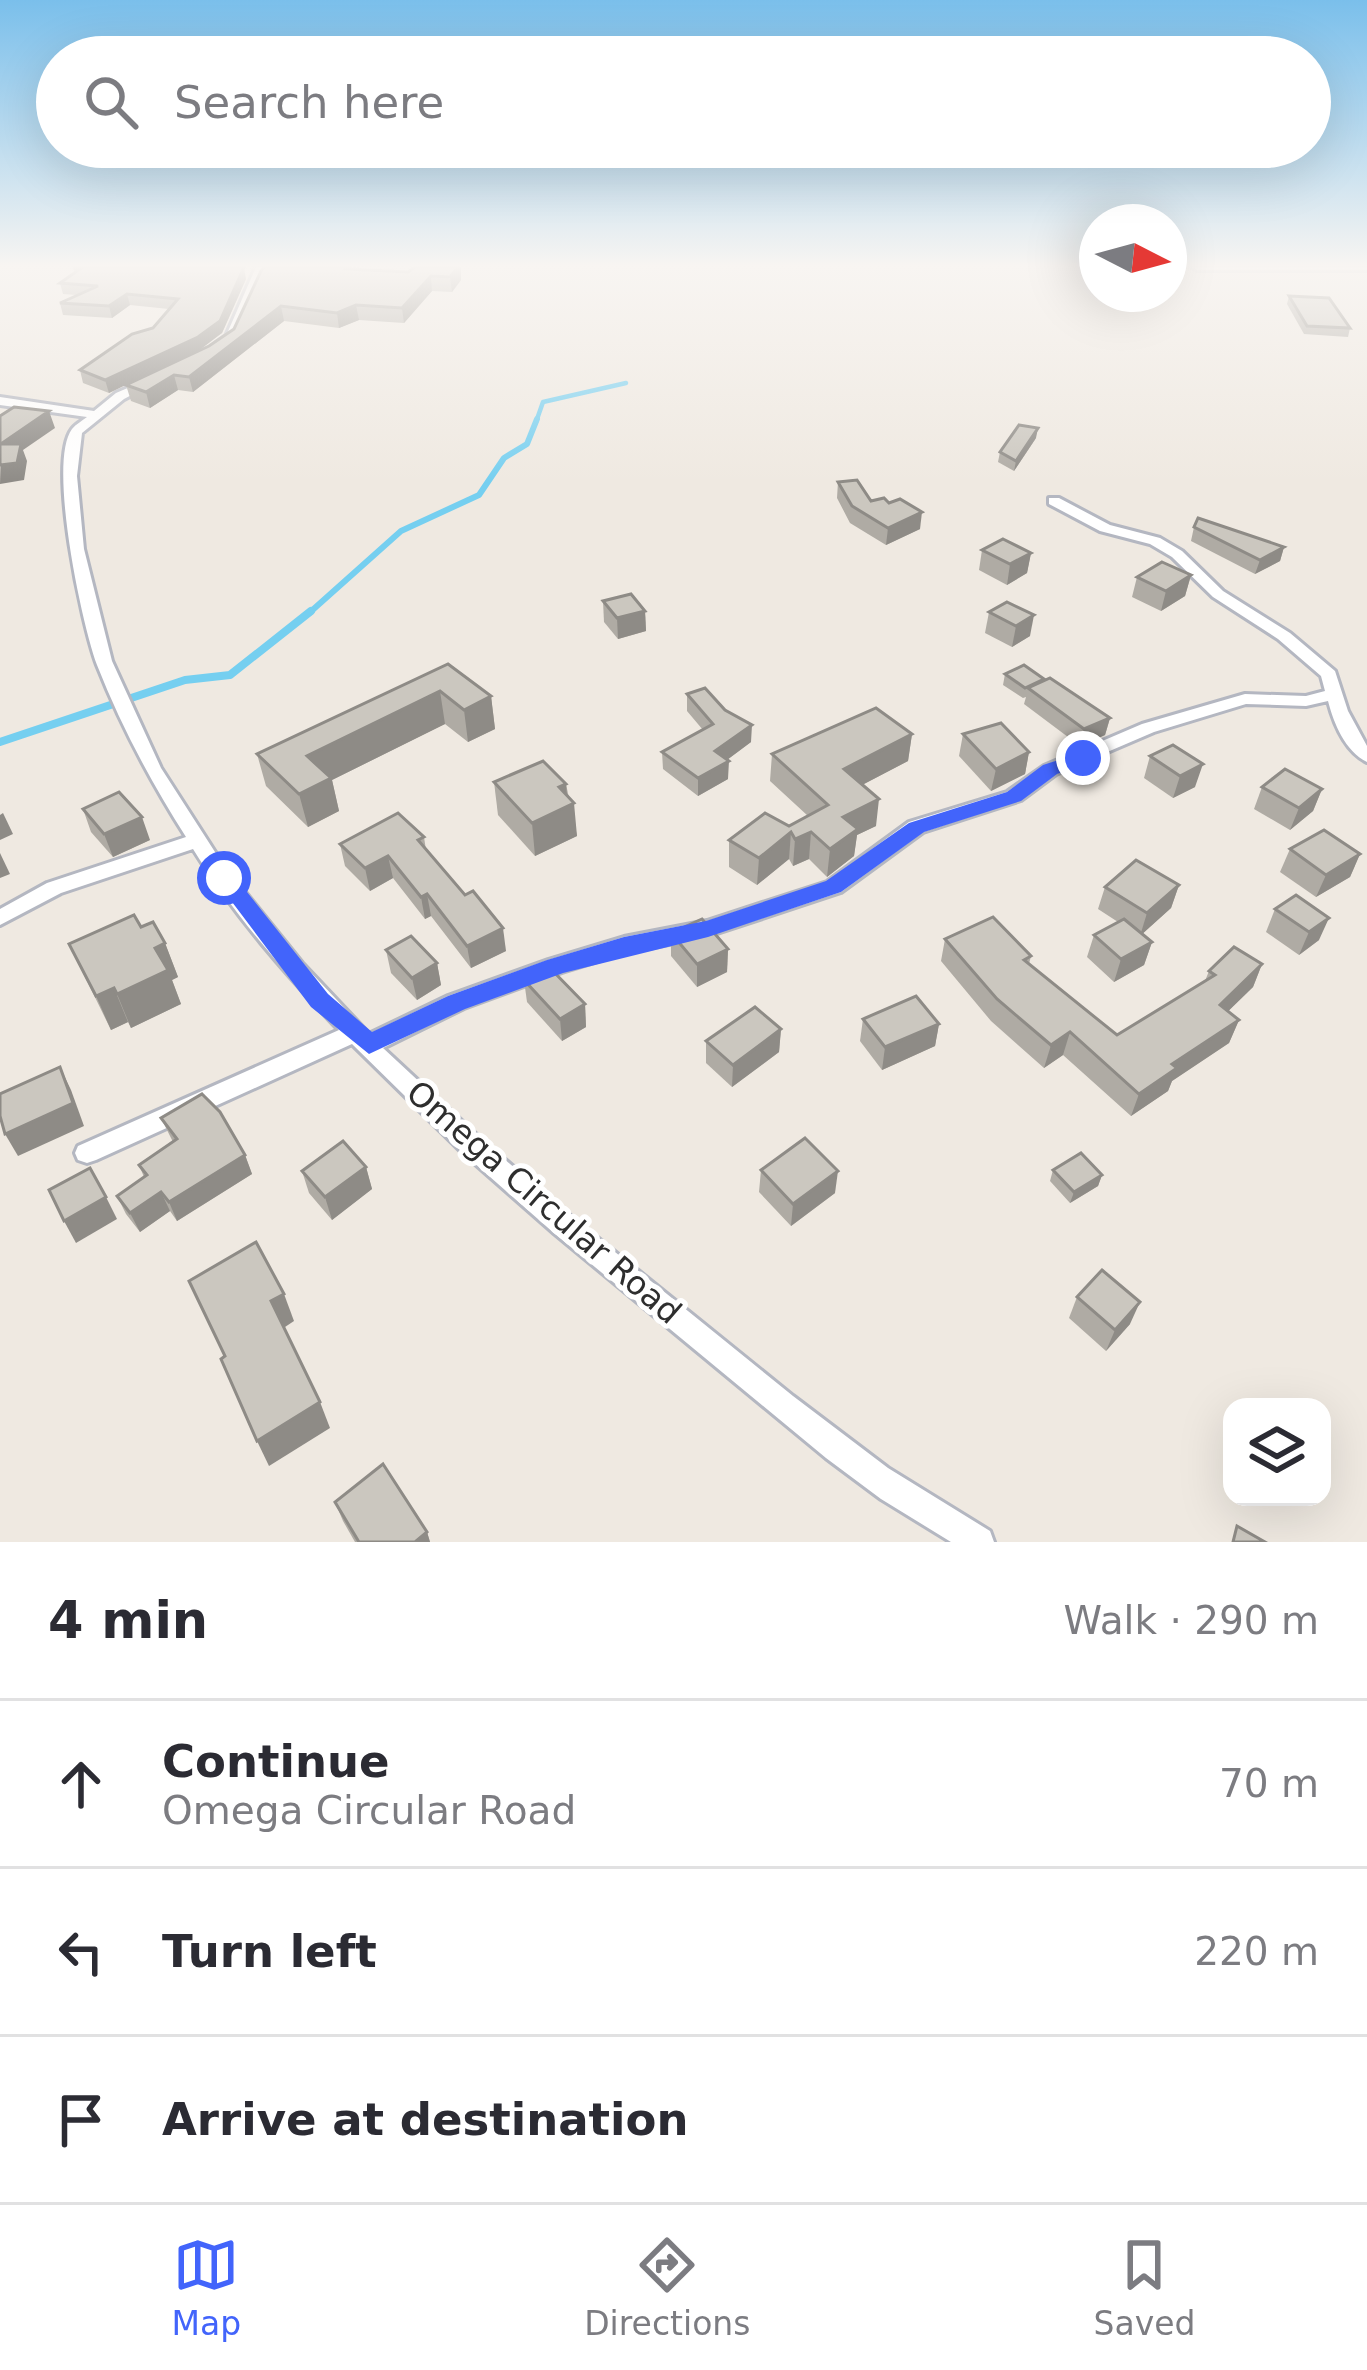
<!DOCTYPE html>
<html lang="en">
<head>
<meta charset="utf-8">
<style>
	:root { --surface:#fff; --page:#f7f7f7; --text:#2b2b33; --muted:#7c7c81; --line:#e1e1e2; --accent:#4264fb }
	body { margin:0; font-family:"DejaVu Sans",sans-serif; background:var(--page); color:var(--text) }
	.controls { position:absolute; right:36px; bottom:36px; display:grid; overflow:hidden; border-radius:24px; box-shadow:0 12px 48px #0002 }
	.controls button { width:108px; height:108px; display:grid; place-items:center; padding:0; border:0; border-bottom:3px solid var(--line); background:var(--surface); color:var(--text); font:60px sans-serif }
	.compass { position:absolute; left:1079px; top:204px; width:108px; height:108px; border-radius:50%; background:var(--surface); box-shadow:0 12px 48px #0002; rotate:96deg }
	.stop { position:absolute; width:36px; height:36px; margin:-27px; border:9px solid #4264fb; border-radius:50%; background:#fff }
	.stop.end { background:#4264fb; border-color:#fff; box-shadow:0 3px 12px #0008 }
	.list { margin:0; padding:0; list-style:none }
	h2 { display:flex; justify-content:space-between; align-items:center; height:156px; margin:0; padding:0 48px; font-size:51px }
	h2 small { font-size:39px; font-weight:400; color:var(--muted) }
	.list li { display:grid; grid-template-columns:78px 1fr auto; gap:36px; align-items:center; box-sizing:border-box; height:168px; padding:0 48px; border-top:3px solid var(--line) }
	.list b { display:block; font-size:45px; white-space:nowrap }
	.list p { margin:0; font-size:39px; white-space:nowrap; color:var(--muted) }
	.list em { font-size:39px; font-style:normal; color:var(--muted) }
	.icon { flex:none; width:66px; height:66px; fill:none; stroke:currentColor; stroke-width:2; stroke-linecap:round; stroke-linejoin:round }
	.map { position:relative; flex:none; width:1367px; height:1542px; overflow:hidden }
	.search { position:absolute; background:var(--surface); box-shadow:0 12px 48px #0002; left:36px; right:36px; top:36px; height:132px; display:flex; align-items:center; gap:30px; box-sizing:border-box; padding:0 42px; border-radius:66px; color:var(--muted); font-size:45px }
	.sheet { height:660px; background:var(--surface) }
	nav { display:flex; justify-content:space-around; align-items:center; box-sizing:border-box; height:168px; border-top:3px solid var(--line); background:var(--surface); font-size:33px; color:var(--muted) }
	nav a { display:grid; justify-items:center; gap:6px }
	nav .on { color:var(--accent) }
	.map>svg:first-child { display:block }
</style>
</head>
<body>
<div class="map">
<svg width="1367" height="1542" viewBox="0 0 1367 1542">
	<rect width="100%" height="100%" fill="#efe9e1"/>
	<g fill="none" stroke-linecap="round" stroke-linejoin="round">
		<polyline stroke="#75cff0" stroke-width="4.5" points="536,422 543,402 626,383"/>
		<polyline stroke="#75cff0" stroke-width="6" points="308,614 401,531 479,495 504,458 527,444 537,419"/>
		<polyline stroke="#75cff0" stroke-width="8" points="0,742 185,680 230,675 311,611"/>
		<defs>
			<g id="minor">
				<polygon points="256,267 266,267 236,338 224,347 216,347 216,343 226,336"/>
				<polygon points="1192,267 1367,267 1367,270 1197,270"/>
				<path d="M144,381L154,383L124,399L82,433L77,476L84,549L112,661L161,768L224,866L302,963L369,1034L448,996L548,960L624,937L707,921L827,882L909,822L1007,792L1044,766L1142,724L1245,694L1306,696L1325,691L1321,676L1278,639L1213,597L1172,557L1150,544L1100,531L1049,504V498H1059L1110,525L1160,538L1182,551L1223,591L1290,633L1335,671L1348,711L1367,746V762C1345,751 1334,724 1328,701L1306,706L1246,704L1154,732L1056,774L1021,800L923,832L841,892L708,936L624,953L562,972L464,1008L383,1048L481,1139L573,1218L793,1396L888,1468L990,1531L994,1542H951L881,1499L826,1458L555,1234L464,1154L352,1044L96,1160L87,1163L78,1160L75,1153L78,1146L339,1030C286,974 234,915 193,849L61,893L0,925V909L47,883L186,837C151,782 121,726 97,665C82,625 47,462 72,429C76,424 82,421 87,417L0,405V397L94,411L116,393Z"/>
			</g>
		</defs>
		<use href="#minor" stroke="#b4b7c1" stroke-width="6"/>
		<use href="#minor" fill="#fff" fill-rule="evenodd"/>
	</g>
	<g fill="#afaba4">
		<polygon points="264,267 359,267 359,270 408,272 461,280 452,292 432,291 404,323 359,320 339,328 284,321 193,392 178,390 150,408 131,401 126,385 209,346 234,329"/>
		<polygon points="73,268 246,279 222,333 109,393 83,383 80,370 153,328 169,309 130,305 112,318 63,315 60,303 77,295 63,294 60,283 75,273"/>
		<polygon points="1289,296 1350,328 1348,337 1304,334 1287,304"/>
		<polygon points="1036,438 1014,471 998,462 1000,452"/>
		<polygon points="838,482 871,501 920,529 886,545 850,523 837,498"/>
		<polygon points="1194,527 1284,547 1280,561 1255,574 1191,541"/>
		<polygon points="982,550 1031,553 1027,573 1007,585 979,570"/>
		<polygon points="1191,575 1185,596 1161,611 1132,597 1137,577"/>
		<polygon points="603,601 645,611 646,631 618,639 604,622"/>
		<polygon points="1007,602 1030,636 1012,647 985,633 989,612"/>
		<polygon points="448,664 491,696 495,729 468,742 445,724 332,780 339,811 308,827 266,786 257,754"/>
		<polygon points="1005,674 1044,679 1110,718 1105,735 1080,746 1024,704 1026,697 1023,698 1003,685"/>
		<polygon points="687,694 751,742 727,760 728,779 698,796 663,769 662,752 703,730 687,711"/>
		<polygon points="912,734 908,761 862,785 876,826 857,835 854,856 827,877 809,859 793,866 789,859 757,885 729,867 729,840 789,826 808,816 770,781 772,754"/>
		<polygon points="963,734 1029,752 1025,774 991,791 959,756"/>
		<polygon points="1150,756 1195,787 1173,798 1144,778"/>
		<polygon points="494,782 566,784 577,836 535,856 498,815"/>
		<polygon points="1262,787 1322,789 1313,811 1290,830 1254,809"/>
		<polygon points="83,809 150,840 113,857 91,832"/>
		<polygon points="424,837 426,850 506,951 471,968 431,916 425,919 393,878 370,891 345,866 340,844"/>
		<polygon points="1290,849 1360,854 1350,877 1316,897 1280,872"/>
		<polygon points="1179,885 1171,908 1142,934 1152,942 1144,965 1114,982 1087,957 1094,935 1118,922 1098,909 1105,887"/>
		<polygon points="1275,909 1319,940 1299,955 1266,932"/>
		<polygon points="141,927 165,943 178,977 172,980 181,1004 131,1028 128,1022 111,1030 69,944"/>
		<polygon points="671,933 728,949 727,972 697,987 671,956"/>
		<polygon points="945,939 1031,956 1029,964 1117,1035 1205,981 1209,971 1262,964 1253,987 1228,1011 1239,1020 1229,1043 1172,1081 1168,1091 1131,1116 1063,1055 1044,1068 991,1021 941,961"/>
		<polygon points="386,950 437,963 441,985 417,1000 391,973"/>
		<polygon points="524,980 585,1004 586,1027 562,1041 527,1002"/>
		<polygon points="863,1019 939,1024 935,1046 882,1070 860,1041"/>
		<polygon points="781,1029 779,1052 732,1087 706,1063 706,1041"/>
		<polygon points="161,1118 245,1155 252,1174 177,1221 170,1211 140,1232 126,1214 117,1196 144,1177 139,1165 173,1142"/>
		<polygon points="366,1167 372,1189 332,1220 309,1193 302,1171"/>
		<polygon points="761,1170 835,1193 791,1226 759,1192"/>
		<polygon points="1053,1170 1102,1175 1098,1186 1070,1203 1050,1181"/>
		<polygon points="1077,1297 1130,1324 1106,1351 1069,1318"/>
		<polygon points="335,1502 427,1532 430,1542 355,1542 343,1521"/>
	</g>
	<g fill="#8e8b86">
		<polygon points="244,267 246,279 222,333 201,349 109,393 105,380"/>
		<polygon points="458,267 461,267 461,280 452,292 450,277"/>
		<polygon points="431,276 432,291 404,323 402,308"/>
		<polygon points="127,294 130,305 112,318 109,306"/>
		<polygon points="356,305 359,320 339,328 337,313"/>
		<polygon points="281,306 284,321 193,392 189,377"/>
		<polygon points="174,375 178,390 150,408 146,392"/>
		<polygon points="49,411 55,428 23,450 27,461 24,480 0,484 1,444"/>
		<polygon points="1038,428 1036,438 1014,471 1016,461"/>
		<polygon points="922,512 920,529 886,545 888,528"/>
		<polygon points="1284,547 1280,561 1255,574 1260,560"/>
		<polygon points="1031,553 1027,573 1007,585 1010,564"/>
		<polygon points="1191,575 1185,596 1161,611 1166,591"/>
		<polygon points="645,611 646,631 618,639 617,618"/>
		<polygon points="1034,615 1030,636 1012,647 1016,626"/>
		<polygon points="440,691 445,724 332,780 339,811 308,827 299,794 307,756"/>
		<polygon points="491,696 495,729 468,742 464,710"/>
		<polygon points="1110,718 1105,735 1080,746 1084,729"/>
		<polygon points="752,725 751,742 716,768 729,761 728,779 698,796 698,778 715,751"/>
		<polygon points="912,734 908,761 841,796 844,769"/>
		<polygon points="1029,752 1025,774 991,791 996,769"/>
		<polygon points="1203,764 1195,787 1173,798 1180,776"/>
		<polygon points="566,784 568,806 574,803 577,836 535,856 532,823 559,787"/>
		<polygon points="1322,789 1313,811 1290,830 1299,808"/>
		<polygon points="879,799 876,826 857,835 854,856 827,877 830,849 843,817"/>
		<polygon points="3,813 13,834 0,840 0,815"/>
		<polygon points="142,817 150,840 113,857 104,834"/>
		<polygon points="791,832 789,859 757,885 759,858"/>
		<polygon points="811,832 809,859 793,866 795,839"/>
		<polygon points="0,853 10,874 0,878"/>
		<polygon points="1360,854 1350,877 1316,897 1326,875"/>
		<polygon points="388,856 393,878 370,891 365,868"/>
		<polygon points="1179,885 1171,908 1140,936 1147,913"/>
		<polygon points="427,894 431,916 425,919 421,897"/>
		<polygon points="1329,918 1319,940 1299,955 1309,932"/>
		<polygon points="503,928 506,951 471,968 467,946"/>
		<polygon points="1152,942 1144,965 1114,982 1121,959"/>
		<polygon points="165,943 178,977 172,980 181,1004 131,1028 117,994 155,948"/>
		<polygon points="728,949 727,972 697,987 697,964"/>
		<polygon points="437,963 441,985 417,1000 412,978"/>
		<polygon points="1262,964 1253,987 1211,1028 1220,1005"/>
		<polygon points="114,988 128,1022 111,1030 96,996"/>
		<polygon points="585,1004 586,1027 562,1041 560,1019"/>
		<polygon points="1239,1020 1229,1043 1172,1081 1168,1091 1131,1116 1139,1094 1172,1064"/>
		<polygon points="939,1024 935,1046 882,1070 885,1047"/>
		<polygon points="781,1029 779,1052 732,1087 733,1065"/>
		<polygon points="1070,1032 1063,1055 1044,1068 1051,1045"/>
		<polygon points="60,1067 71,1090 84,1126 18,1156 5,1134"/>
		<polygon points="245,1155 252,1174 177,1221 169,1202"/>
		<polygon points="366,1167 372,1189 332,1220 325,1197"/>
		<polygon points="838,1171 835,1193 791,1226 793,1204"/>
		<polygon points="1102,1175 1098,1186 1070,1203 1074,1192"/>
		<polygon points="161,1192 170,1211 140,1232 130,1213"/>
		<polygon points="106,1197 117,1219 76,1243 64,1221"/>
		<polygon points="284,1294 294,1321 282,1329 271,1301"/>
		<polygon points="1140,1302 1130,1324 1106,1351 1115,1330"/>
		<polygon points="320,1402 330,1428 269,1466 257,1441"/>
		<polygon points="427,1532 430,1542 415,1542"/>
	</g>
	<g fill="#cbc7bf" stroke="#8e8b86" stroke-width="3">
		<polygon points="77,267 244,267 220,321 198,337 105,380 80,370 132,334 153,328 178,299 127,294 109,306 60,303 98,286 60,283 80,269 73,268"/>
		<polygon points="264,267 348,267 346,269 408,272 415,267 458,267 450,277 431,276 402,308 356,305 337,313 281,306 189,377 174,375 146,392 126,385 209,346 234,329 261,271"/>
		<polygon points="1289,296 1329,298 1350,328 1307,326"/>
		<polygon points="14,407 49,411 1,444 21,444 17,463 0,465 0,416"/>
		<polygon points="1019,425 1038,428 1016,461 1000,452"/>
		<polygon points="857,480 871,501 884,498 889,503 900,499 922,512 888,528 852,506 838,482"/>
		<polygon points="1198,518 1284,547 1260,560 1194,527"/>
		<polygon points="1003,539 1031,553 1010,564 982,550"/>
		<polygon points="1162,562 1191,575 1166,591 1137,577"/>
		<polygon points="631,594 645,611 617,618 603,601"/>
		<polygon points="1007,602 1034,615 1016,626 989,612"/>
		<polygon points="448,664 491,696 464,710 440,691 307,756 331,778 299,794 257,754"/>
		<polygon points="1024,665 1044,679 1025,688 1005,674"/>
		<polygon points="1050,678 1110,718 1084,729 1028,688"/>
		<polygon points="705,688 725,710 752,725 715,751 729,761 698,778 662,752 713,724 687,694"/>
		<polygon points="876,708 912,734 844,769 879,799 843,817 858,829 830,849 811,832 795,839 791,832 759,858 729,840 765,813 789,826 828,805 772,754"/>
		<polygon points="1001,723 1029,752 996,769 963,734"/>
		<polygon points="1173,745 1203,764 1180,776 1150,756"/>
		<polygon points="543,761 566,784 559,787 574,803 532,823 494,782"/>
		<polygon points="1285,769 1322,789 1299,808 1262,787"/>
		<polygon points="119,792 142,817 104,834 83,809"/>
		<polygon points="398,813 424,837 418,840 465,895 473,891 503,928 467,946 427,894 421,897 388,856 365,868 340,844"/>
		<polygon points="1324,830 1360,854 1326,875 1290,849"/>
		<polygon points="1136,860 1179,885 1147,913 1105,887"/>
		<polygon points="1296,895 1329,918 1309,932 1275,909"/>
		<polygon points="134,915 141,927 153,922 165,943 155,948 168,970 117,994 114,988 96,996 69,944"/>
		<polygon points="993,917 1031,956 1024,960 1117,1035 1215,975 1209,971 1234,947 1262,964 1220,1005 1239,1020 1172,1064 1177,1068 1139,1094 1070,1032 1051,1045 997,999 945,939"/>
		<polygon points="702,919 728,949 697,964 671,933"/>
		<polygon points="1124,919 1152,942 1121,959 1094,935"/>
		<polygon points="411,936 437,963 412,978 386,950"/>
		<polygon points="548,966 585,1004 560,1019 524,980"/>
		<polygon points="916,996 939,1024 885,1047 863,1019"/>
		<polygon points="755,1007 781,1029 733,1065 706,1041"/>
		<polygon points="60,1067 73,1103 5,1134 0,1116 0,1094"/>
		<polygon points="202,1094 220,1112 245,1155 169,1202 161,1192 130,1213 117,1196 147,1175 139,1165 177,1139 161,1118"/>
		<polygon points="805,1138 838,1171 793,1204 761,1170"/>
		<polygon points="343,1141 366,1167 325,1197 302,1171"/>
		<polygon points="1081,1153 1102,1175 1074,1192 1053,1170"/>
		<polygon points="90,1168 106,1197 64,1221 49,1190"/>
		<polygon points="256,1242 284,1294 271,1301 320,1402 257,1441 221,1359 225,1356 189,1281"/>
		<polygon points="1102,1270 1140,1302 1115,1330 1077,1297"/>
		<polygon points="383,1464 427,1532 415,1542 359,1542 335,1502"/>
		<polygon points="1237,1526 1265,1542 1233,1542"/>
	</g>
	<linearGradient id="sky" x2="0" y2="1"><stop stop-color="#7abfeb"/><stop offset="0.55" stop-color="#f8f5f2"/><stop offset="1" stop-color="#f8f5f2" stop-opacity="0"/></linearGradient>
	<rect width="1367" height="483" fill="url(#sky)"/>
	<polygon fill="#4264fb" points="1083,752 1093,758 1090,762 1057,774 1021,801 924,832 841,892 708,937 563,973 465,1009 369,1054 311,1007 214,878 224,871 232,873 328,994 372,1032 448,996 547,960 624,937 706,921 826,881 909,823 1007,792 1043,765"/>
	<g text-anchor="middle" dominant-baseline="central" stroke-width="10" stroke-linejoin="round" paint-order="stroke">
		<g font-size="33" fill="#2e2e2e" stroke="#fff">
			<text transform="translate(544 1202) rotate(41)">Omega Circular Road</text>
		</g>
	</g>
</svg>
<div class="controls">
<button><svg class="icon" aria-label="layers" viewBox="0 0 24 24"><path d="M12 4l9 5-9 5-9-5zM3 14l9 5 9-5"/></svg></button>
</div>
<svg class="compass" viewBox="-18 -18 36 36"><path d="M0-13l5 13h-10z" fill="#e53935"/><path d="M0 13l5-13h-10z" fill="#7c7c81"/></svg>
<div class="stop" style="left:224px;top:878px"></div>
<div class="stop end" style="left:1083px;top:758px"></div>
<div class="search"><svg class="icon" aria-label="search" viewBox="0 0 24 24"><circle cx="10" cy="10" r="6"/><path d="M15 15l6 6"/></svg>Search here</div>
</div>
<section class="sheet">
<h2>4 min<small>Walk · 290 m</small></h2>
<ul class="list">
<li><svg class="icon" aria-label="ahead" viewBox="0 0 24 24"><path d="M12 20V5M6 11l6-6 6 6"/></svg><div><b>Continue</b><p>Omega Circular Road</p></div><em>70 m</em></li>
<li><svg class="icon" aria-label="left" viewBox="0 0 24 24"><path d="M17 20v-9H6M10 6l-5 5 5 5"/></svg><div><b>Turn left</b></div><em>220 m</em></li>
<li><svg class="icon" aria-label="arrive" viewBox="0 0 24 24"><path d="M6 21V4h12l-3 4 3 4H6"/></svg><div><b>Arrive at destination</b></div></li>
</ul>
</section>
<nav>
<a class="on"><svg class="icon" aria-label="map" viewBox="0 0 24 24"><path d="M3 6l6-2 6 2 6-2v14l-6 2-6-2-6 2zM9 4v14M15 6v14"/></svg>Map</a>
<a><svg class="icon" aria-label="directions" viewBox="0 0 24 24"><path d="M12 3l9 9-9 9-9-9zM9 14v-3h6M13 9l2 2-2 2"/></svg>Directions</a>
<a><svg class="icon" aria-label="saved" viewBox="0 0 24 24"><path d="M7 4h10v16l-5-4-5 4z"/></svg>Saved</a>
</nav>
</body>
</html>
